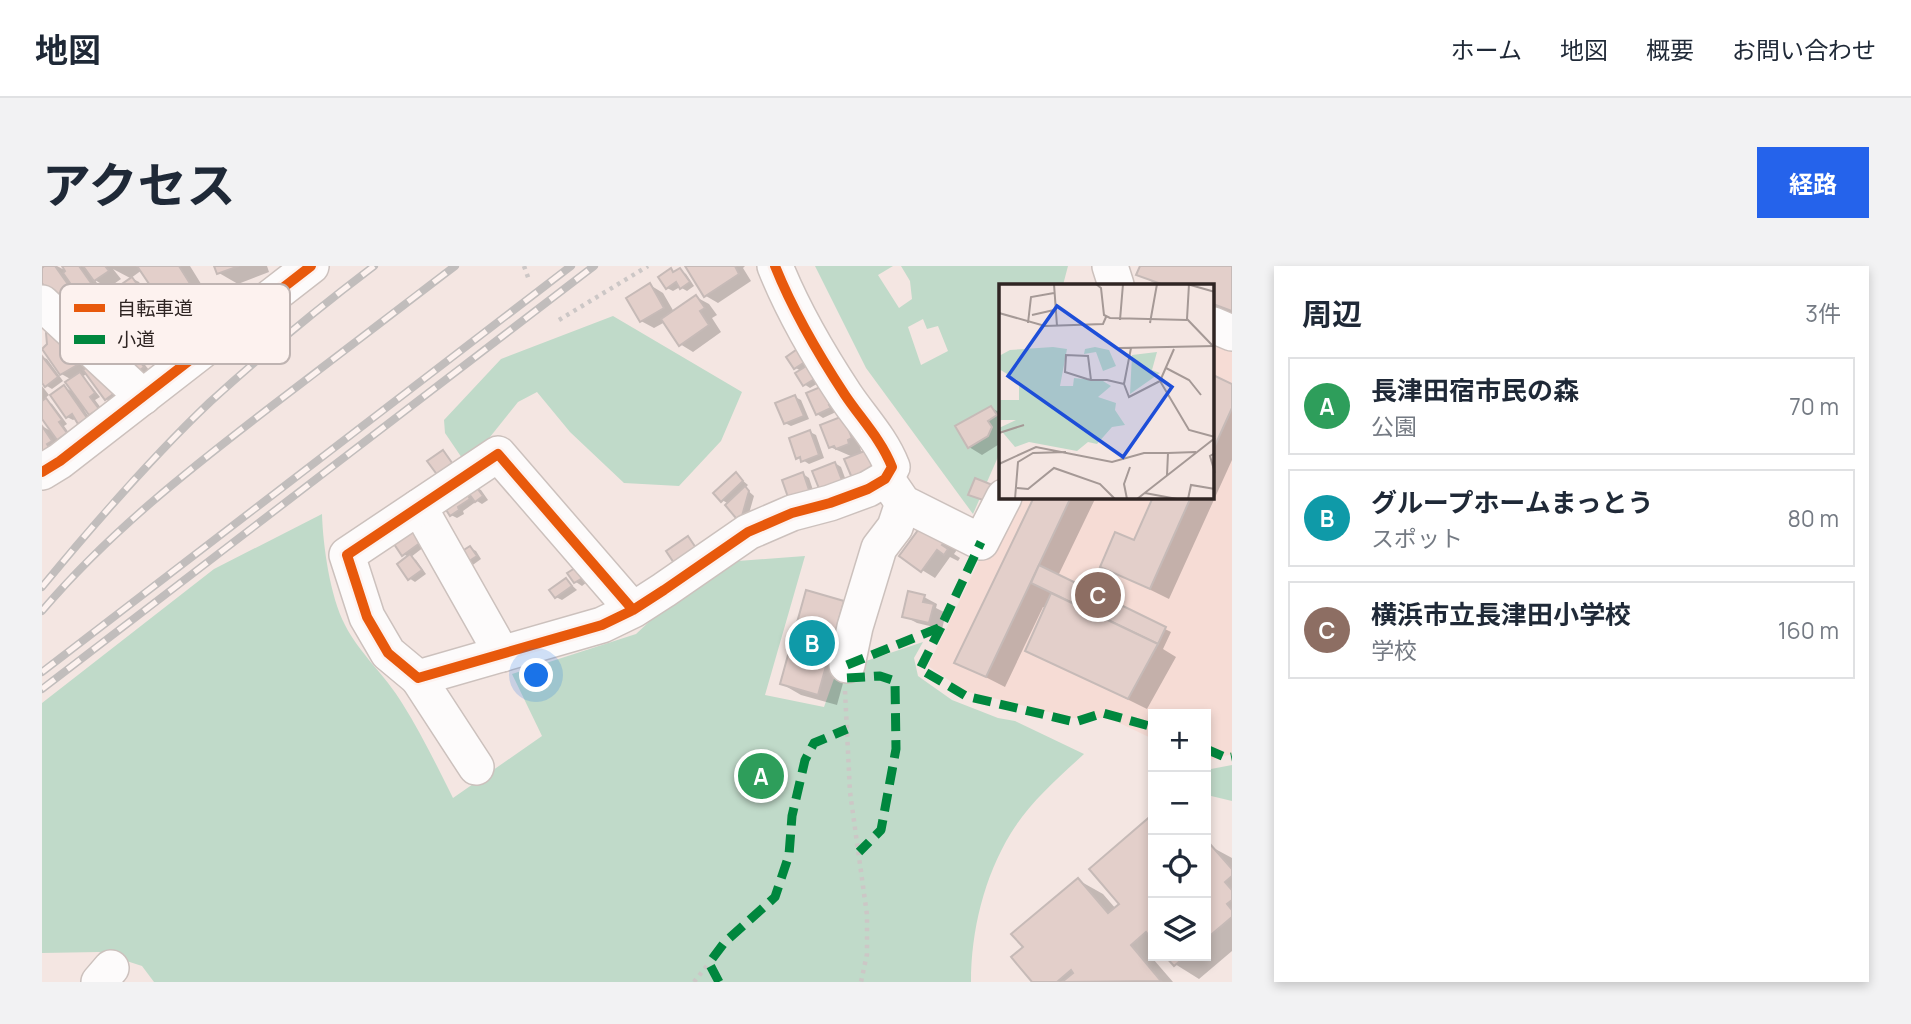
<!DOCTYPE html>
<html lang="ja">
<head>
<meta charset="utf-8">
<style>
	:root { --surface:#fff; --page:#f2f2f3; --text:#1f2937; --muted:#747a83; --line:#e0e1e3; --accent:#2563eb }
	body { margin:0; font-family:Manrope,"Noto Sans JP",sans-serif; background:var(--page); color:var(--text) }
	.controls { position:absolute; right:21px; bottom:21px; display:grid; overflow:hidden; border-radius:0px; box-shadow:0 4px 10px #0003 }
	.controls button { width:63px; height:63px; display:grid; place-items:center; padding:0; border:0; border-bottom:2px solid var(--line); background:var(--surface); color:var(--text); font:35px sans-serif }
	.you { position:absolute; left:495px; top:410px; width:24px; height:24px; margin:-18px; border:5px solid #fff; border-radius:50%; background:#1a73e8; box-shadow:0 0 0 10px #1a73e833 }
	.badge { display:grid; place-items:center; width:46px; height:46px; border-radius:50%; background:var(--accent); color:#fff; font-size:23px; font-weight:700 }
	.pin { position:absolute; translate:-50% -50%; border:4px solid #fff; box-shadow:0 2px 7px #0006 }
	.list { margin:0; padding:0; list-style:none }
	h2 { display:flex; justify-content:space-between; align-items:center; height:91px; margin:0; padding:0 28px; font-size:30px }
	h2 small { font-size:23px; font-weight:400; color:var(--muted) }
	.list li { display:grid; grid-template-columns:46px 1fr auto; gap:21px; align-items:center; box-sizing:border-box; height:98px; margin:0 14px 14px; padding:0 14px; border:2px solid var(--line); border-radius:0px }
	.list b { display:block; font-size:26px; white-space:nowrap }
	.list p { margin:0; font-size:23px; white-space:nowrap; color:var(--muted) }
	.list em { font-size:23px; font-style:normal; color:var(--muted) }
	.icon { flex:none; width:38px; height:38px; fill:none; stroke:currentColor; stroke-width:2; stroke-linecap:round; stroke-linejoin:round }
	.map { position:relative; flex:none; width:1190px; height:716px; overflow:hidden; border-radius:0px }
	header { display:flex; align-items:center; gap:42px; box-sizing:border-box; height:98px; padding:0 35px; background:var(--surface); border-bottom:2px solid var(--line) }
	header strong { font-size:33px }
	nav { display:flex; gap:38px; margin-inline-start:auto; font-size:24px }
	.intro { display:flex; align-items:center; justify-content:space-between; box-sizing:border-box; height:168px; padding:0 42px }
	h1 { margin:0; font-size:49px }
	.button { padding:18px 32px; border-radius:0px; background:var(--accent); color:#fff; font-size:24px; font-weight:700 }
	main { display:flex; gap:42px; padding:0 42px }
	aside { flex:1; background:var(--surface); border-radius:0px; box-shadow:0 4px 10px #0003 }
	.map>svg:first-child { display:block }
</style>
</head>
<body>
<header>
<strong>地図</strong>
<nav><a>ホーム</a><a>地図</a><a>概要</a><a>お問い合わせ</a></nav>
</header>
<div class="intro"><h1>アクセス</h1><a class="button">経路</a></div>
<main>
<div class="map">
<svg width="1190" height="716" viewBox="0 0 1190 716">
	<rect width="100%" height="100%" fill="#f4e6e2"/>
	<polygon fill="#f6dcd5" points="1171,69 1190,76 1190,488 1164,495 1164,448 1111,448 1111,473 1067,452 1030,452 923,425 886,400 968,231 1171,231"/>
	<g fill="#c0dac9" fill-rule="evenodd">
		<path d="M773,0H851L836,9L857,42L870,33L868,15L859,0H1026L1021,19H959V184L931,248L824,102ZM881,53L885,63L896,60L906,85L879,99L866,61Z"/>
		<polygon points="571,50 700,126 679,175 637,220 582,217 528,166 495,126 476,136 444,176 422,195 403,167 402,154 459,93"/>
		<path d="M280,248C281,280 288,330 303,359C317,387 344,410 360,437C379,467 395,500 411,532L500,470L470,408L594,368L626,338L683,296L763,290L723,429L782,441L794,407L803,402L881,376L872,392L876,410L910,434L956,452L973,455L1042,488C1016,512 988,536 969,567C942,611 929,665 929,716H112L100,700L57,686L0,687V437L172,303Z"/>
		<polygon points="1190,499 1190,535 1165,529 1164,519 1169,503"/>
	</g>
	<g fill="#0003">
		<polygon points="5,0 15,0 26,6 22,0 148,0 182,55 156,71 137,60 100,4 89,12 97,16 117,46 107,53 101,50 89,34 87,35 95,48 78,59 72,56 75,23 87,30 90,13 71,3 79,13 66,22 53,14 60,25 49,33 43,30 37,35 39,38 33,42 20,35 0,16 0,4"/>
		<polygon points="174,0 225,0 227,6 196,18 177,7"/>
		<polygon points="645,0 703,0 701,2 709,15 676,37 664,30"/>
		<polygon points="1100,0 1190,0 1190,48 1171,41 1171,19 1116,19 1096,8"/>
		<polygon points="629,4 633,7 638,4 644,8 652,20 645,25 638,21 631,25 625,22"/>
		<polygon points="608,19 621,27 632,46 654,31 667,38 675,49 670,52 679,66 651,86 638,78 623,56 612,62 599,55"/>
		<polygon points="101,65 107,69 124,93 116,99 104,94"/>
		<polygon points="6,67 79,130 70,136 64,133 45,108 41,110 58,131 53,134 62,146 55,151 42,144 50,155 44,160 35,152 31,154 25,151 22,121 34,128 30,114 16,106 6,79"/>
		<polygon points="83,77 89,81 107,104 97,112"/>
		<polygon points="761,82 783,113 768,122 762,118 759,105 754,102 747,91"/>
		<polygon points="0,91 5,93 21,115 10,123 0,117"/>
		<polygon points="1171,111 1190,120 1190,194 1127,333 1060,300 1093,276 1113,231 1171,231"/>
		<polygon points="0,120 7,129 2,133 10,138 25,158 22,160 30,171 22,177 15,172 21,183 0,203 0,160 12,167 0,151"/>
		<polygon points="783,121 794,146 781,152 775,148"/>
		<polygon points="753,131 759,134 767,153 749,160 743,157"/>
		<polygon points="949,142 959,147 959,177 940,189 927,181"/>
		<polygon points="801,152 822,180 818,181 820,188 811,191 788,181"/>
		<polygon points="768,166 774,169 782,192 767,198 756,191"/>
		<polygon points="793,197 799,201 806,220 786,228"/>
		<polygon points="761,208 767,212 773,230 752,235"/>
		<polygon points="694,209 706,219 703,222 712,230 704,258 687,238 680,234"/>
		<polygon points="433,221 439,224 446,234 440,238 435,235 421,245 422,248 415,252 409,249 423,227 433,232"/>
		<polygon points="994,231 1054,231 1016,310 1129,366 1121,383 1134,391 1105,443 986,384 1004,342 1001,341 963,421 914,396"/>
		<polygon points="882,258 917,281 912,288 918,292 916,295 908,291 893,312 880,304"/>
		<polygon points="352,276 387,277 369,291 374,294 384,308 373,316 367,312 367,291 361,288"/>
		<polygon points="428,282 434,285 439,293 428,301 422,298"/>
		<polygon points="528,308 550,312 540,320 534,316"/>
		<polygon points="524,314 535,324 520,334 514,331"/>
		<polygon points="882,331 895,338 894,342 904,347 900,363 875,357 862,350"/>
		<polygon points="801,337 820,348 795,439 759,429 740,418"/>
		<polygon points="1111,551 1111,690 1117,690 1112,694 1131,716 993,716 984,682 1036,614 1061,628 1074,643 1079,638"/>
		<polygon points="1164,578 1190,592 1190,685 1157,713 1133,698 1126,690 1164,690"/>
	</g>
	<g fill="#e3cfca" stroke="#c6bab7" stroke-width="2">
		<polygon points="2,0 13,0 30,24 25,27 27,30 19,36 10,23 6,26 0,17 0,2"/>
		<polygon points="20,0 37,0 49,17 35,27 21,7 23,5"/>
		<polygon points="41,0 63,0 67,5 52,15"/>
		<polygon points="95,0 137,0 164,43 136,61"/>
		<polygon points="172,0 197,0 175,8"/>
		<polygon points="643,0 693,0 697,8 662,31"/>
		<polygon points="1098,0 1190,0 1190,45 1171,38 1171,19 1122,19 1094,9"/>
		<polygon points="629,2 631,6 638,2 648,16 638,23 634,16 624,23 616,11"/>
		<polygon points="90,11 112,42 99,51 77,20"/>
		<polygon points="608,17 622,42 598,56 584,32"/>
		<polygon points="654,29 663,42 658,45 667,59 637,80 619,53"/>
		<polygon points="11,62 42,95 18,109 0,83 5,78 4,67"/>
		<polygon points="83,75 102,101 90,110 71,84"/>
		<polygon points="761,79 769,92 752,103 744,91"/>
		<polygon points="0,90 16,111 3,121 0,117"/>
		<polygon points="52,95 74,126 63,134 41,104"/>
		<polygon points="771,96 779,109 761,120 753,107"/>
		<polygon points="38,106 53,127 48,131 57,143 47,149 23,116"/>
		<polygon points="1171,109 1190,118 1190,142 1171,184"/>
		<polygon points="22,119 45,152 36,158 30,148 24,152 8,129"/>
		<polygon points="783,119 791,137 787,139 789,142 774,149 764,127"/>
		<polygon points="753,129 762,150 742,158 733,137"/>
		<polygon points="4,132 20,154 17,156 25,167 15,174 0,153 0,135"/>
		<polygon points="949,140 955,149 946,155 950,161 946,170 926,182 913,160"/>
		<polygon points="801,150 810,172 806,174 807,178 794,183 792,180 787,182 778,159"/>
		<polygon points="0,160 10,175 5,178 8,183 0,187"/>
		<polygon points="768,164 777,189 759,196 758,191 754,193 747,172"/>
		<polygon points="401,184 415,204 399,214 385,195"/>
		<polygon points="825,184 834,205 810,212 802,193"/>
		<polygon points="793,196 801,217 778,225 770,205"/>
		<polygon points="694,206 701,215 679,236 671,227"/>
		<polygon points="761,206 768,227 747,234 740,214"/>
		<polygon points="933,212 953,220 947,236 926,229"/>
		<polygon points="433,219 441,230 433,236 425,225"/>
		<polygon points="703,220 707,225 698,257 683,239"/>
		<polygon points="423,225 428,233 416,241 417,244 408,250 401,239"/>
		<polygon points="992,231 1029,231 944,411 912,397"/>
		<polygon points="1111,231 1149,231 1108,323 1058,301 1073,266 1092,274"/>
		<polygon points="882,256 905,272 900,279 906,283 902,289 895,284 879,306 857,290"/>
		<polygon points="372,260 382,274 360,290 350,275"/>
		<polygon points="646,270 656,285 634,300 624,285"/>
		<polygon points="428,280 435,290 421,299 414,289"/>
		<polygon points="368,288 380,304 366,314 355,298"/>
		<polygon points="538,299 546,309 532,317 525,307"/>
		<polygon points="997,299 1124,361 1116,378 989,317"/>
		<polygon points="524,312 530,320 513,332 507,324"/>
		<polygon points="764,324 802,335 776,429 738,418"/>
		<polygon points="866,325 883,329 881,336 892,338 887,357 860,351"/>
		<polygon points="1009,327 1116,378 1086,433 983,385"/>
		<polygon points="1111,548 1111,675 1104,666 1089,679 1119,715 1020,716 1031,707 1029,704 1015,716 990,716 969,691 981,681 969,668 1036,612 1066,647 1077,638 1047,603"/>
		<polygon points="1168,578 1190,603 1190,610 1183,616 1190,624 1190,634 1185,638 1190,644 1190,651 1164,673 1164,581"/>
		<polygon points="1123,690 1144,690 1132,700"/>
	</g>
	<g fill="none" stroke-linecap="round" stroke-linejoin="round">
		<defs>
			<g id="minor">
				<polyline points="1068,0 1074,19"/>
				<polyline points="0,37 101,131"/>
				<polyline points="1171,59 1190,67"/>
				<polyline points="0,206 18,195 269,0"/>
				<polyline points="848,218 861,237 939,276 962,231"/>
				<polyline points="377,241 460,388"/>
				<path d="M591,344L456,188L305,289L325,351L346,387L376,412L560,359L591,344L622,324L706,266L750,247L788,237L826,223L843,213L850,201C839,173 819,153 803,129C776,88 751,45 733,0"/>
				<polyline points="805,399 813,361 837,282 853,261 861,237"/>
				<polyline points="376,412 434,501"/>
				<polyline points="57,716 69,702"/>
			</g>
		</defs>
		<use href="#minor" stroke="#ccc1bd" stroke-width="38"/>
		<g stroke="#ccc7c6" stroke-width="4.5" stroke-dasharray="3.5 5" stroke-linecap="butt">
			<polyline points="482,0 487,14"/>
			<polyline points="517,54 606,0"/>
			<polyline points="803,425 808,526 825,649 825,688 819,716"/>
			<polyline points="652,716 667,697"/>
		</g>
		<use href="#minor" stroke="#fdfbfb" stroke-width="35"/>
		<defs>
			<g id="rail">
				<path d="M0,321C52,258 108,193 168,136C221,88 275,43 332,0"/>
				<path d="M0,345C67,266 149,202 231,139C292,93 352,46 413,0"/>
				<polyline points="0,406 529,0"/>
				<polyline points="0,423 552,0"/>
			</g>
		</defs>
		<use href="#rail" stroke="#c1bdbc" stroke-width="8"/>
		<use href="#rail" stroke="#fdf2ef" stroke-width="5" stroke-dasharray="16" stroke-linecap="butt"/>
		<g stroke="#00873e" stroke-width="9" stroke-dasharray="18 9" stroke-linecap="butt">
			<polyline points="899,361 878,403 924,430 1033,456 1061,447 1111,461"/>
			<polyline points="805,399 899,361 939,276"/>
			<polyline points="805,412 838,410 853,415 854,483 839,564 817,586"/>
			<polyline points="1164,483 1185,492 1190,491"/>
			<polyline points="677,716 667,697 682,677 733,631 747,589 750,550 763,494 772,477 805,463"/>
		</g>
		<defs>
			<g id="cycleway">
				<polyline points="0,206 18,195 269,0"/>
				<path d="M591,344L456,188L305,289L325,351L346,387L376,412L560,359L591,344L622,324L706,266L750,247L788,237L826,223L843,213L850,201C839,173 819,153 803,129C776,88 751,45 733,0"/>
			</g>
		</defs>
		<use href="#cycleway" stroke="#fdf2ef" stroke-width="15"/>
		<use href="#cycleway" stroke="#e8590c" stroke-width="10"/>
	</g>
	<g transform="translate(957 18)">
		<rect width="215" height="215" fill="#f4e6e2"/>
		<path d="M54,63L68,65L61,102H74L75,94L104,97L112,102L99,113L117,119L116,126L126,141L113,143L98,160L89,158L78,167L30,158L16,163L0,144L17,136H1V116H20V97L0,85V72L11,66ZM96,63L110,66L117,82L104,87L97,68L85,70L86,65ZM158,68L153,86L161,89L131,110L133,71Z" fill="#c0dac9"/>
		<path fill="none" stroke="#a59996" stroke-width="2" d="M55,0L58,42M97,0L102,4L105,31L111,34L188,36M188,0L216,8M190,0L188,35L213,61M0,29L46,42L104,40L107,33M33,31L55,26M121,36L124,0M29,39L32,13L55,9M151,39L158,0M120,64L216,62M132,64L125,100L130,113L161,97M175,65L161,97L190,146L216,153M167,84L190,96L202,111M92,96L89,72L67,71L66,88L88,95L92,96H108L125,100M0,149L25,141M169,169L197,168M216,169L211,172L216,189M0,180L37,163L113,178L145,169H169L168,191M18,204L29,205L55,184L101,200L116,215M146,209L178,215M16,215L19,178L34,169L67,168M128,215L125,200L131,183M138,215L216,154M189,215L192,201L216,205"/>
		<path fill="#1d4ed8" fill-opacity="0.15" stroke="#1d4ed8" stroke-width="3.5" d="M58,22L173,103L124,173L9,92Z"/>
		<rect width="215" height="215" fill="none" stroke="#2f2523" stroke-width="3.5"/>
	</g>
	<rect x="18" y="18" width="230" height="80" rx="10" fill="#fdf2ef" stroke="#bfb4b2" stroke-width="2"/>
	<rect x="32" y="38" width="31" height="8" fill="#e8590c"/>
	<rect x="32" y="69" width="31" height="9" fill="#00873e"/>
	<g font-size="19" fill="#2f2523">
		<text x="75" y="49">自転車道</text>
		<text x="75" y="80">小道</text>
	</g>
</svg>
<div class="controls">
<button>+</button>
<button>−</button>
<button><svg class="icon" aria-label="locate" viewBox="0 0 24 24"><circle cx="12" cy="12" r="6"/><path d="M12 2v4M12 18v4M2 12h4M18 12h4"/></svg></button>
<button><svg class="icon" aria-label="layers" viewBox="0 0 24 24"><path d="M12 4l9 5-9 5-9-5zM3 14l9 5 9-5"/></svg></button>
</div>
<div class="you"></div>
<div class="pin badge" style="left:719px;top:510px;background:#2e9e5b">A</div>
<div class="pin badge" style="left:770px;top:377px;background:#0f9aa8">B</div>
<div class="pin badge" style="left:1056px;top:329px;background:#8d6e63">C</div>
</div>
<aside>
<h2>周辺<small>3件</small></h2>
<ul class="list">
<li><span class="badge" style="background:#2e9e5b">A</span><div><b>長津田宿市民の森</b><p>公園</p></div><em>70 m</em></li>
<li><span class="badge" style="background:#0f9aa8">B</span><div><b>グループホームまっとう</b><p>スポット</p></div><em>80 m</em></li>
<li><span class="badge" style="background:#8d6e63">C</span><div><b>横浜市立長津田小学校</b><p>学校</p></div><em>160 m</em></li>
</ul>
</aside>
</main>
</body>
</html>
